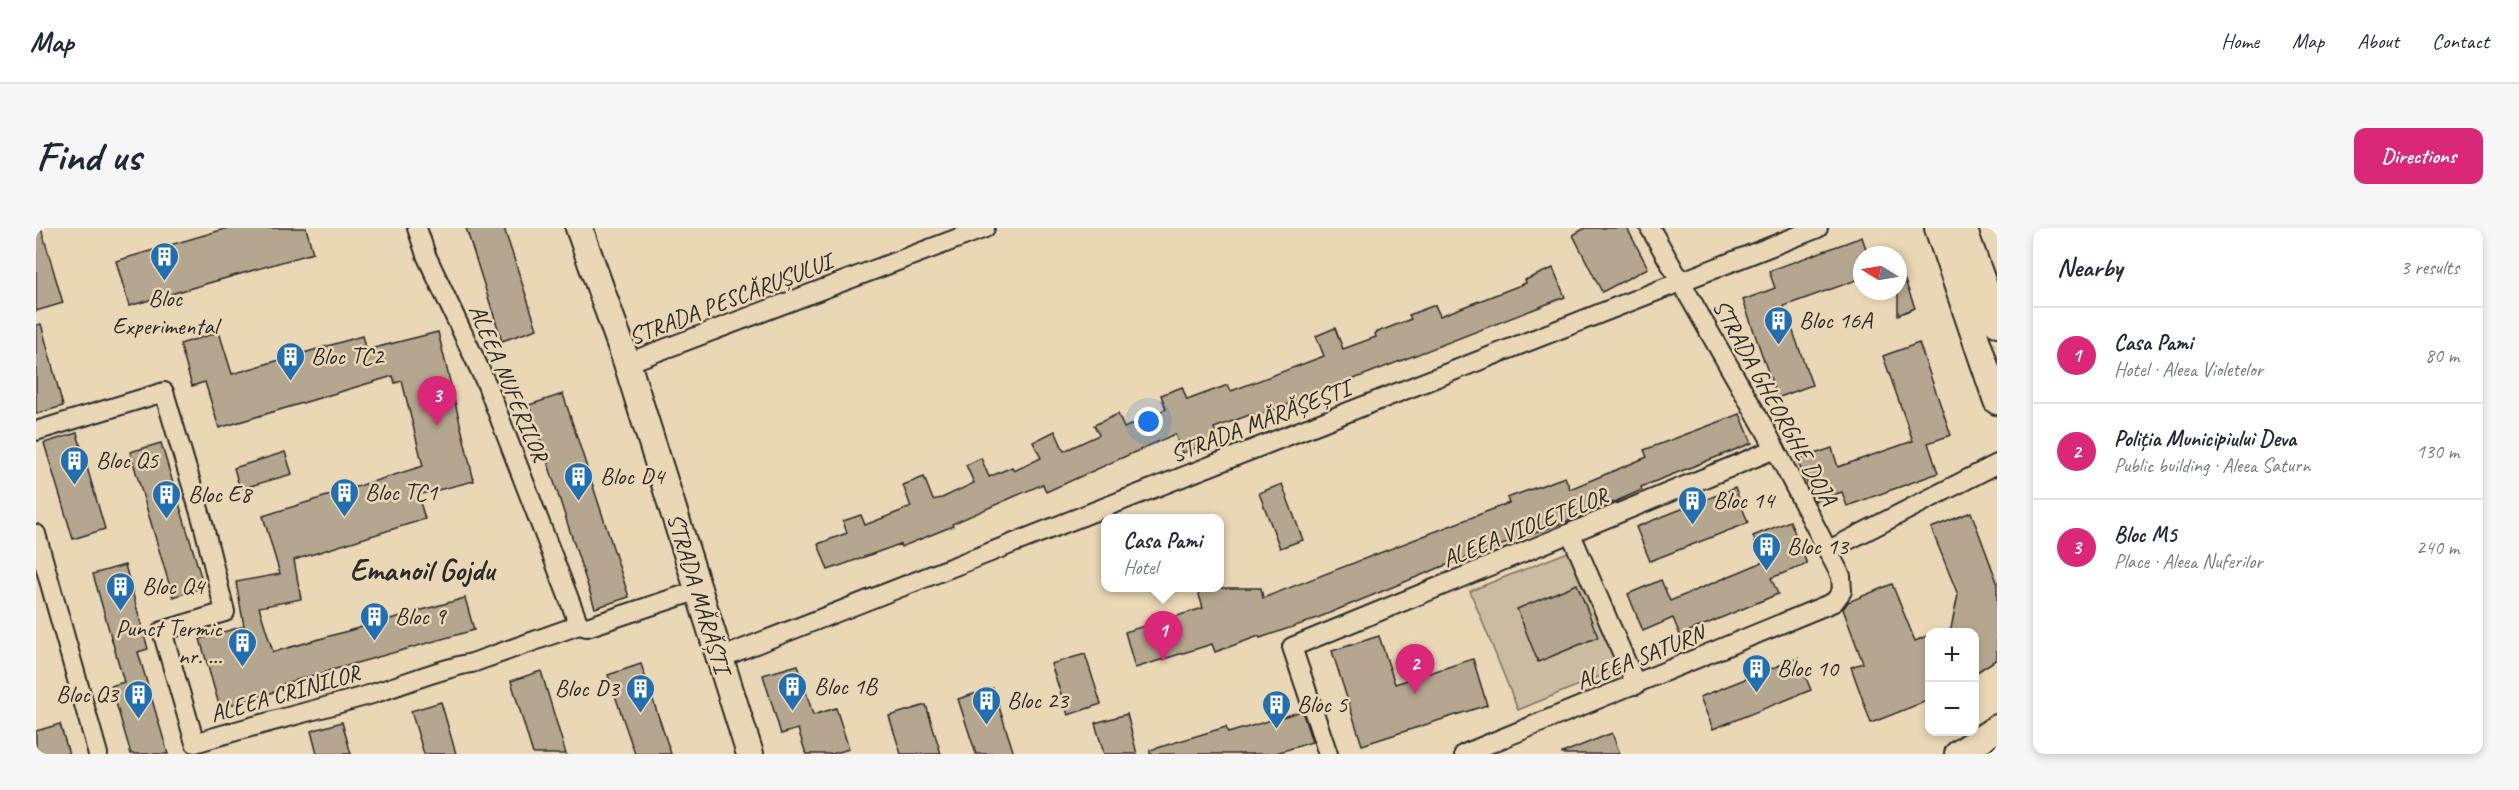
<!DOCTYPE html>
<html lang="en">
<head>
<meta charset="utf-8">
<style>
	:root { --surface:#fff; --page:#f6f6f7; --text:#1f2937; --muted:#747a83; --line:#e0e1e3; --accent:#db2777 }
	body { margin:0; font-family:Caveat,sans-serif; background:var(--page); color:var(--text) }
	.controls { position:absolute; right:18px; bottom:18px; display:grid; overflow:hidden; border-radius:12px; box-shadow:0 3px 9px #0003 }
	.controls button { width:54px; height:54px; display:grid; place-items:center; padding:0; border:0; border-bottom:2px solid var(--line); background:var(--surface); color:var(--text); font:30px sans-serif }
	.compass { position:absolute; left:1817px; top:18px; width:54px; height:54px; border-radius:50%; background:var(--surface); box-shadow:0 3px 9px #0003; rotate:281deg }
	.you { position:absolute; left:1113px; top:194px; width:21px; height:21px; margin:-15px; border:4px solid #fff; border-radius:50%; background:#1a73e8; box-shadow:0 0 0 9px #1a73e833 }
	.badge { display:grid; place-items:center; width:39px; height:39px; border-radius:50%; background:var(--accent); color:#fff; font-size:20px; font-weight:700 }
	.pin { position:absolute; translate:-50% -50px; filter:drop-shadow(0 2px 3px #0008) }
	.pin::after { content:''; position:absolute; top:32px; width:21px; height:18px; background:inherit; clip-path:polygon(0 0,100% 0,50% 100%) }
	.popup { position:absolute; left:1065px; top:286px; width:123px; height:78px; box-sizing:border-box; display:grid; place-content:center; border-radius:12px; background:var(--surface); filter:drop-shadow(0 2px 4px #0005); font-size:20px; white-space:nowrap; color:var(--muted) }
	.popup b { font-size:22px; color:var(--text) }
	.popup::after { content:''; position:absolute; left:50%; top:100%; margin-left:-12px; border:12px solid transparent; border-top-color:var(--surface) }
	.list { margin:0; padding:0; list-style:none }
	h2 { display:flex; justify-content:space-between; align-items:center; height:78px; margin:0; padding:0 24px; font-size:26px }
	h2 small { font-size:20px; font-weight:400; color:var(--muted) }
	.list li { display:grid; grid-template-columns:39px 1fr auto; gap:18px; align-items:center; box-sizing:border-box; height:96px; padding:0 24px; border-top:2px solid var(--line) }
	.list b { display:block; font-size:22px; white-space:nowrap }
	.list p { margin:0; font-size:20px; white-space:nowrap; color:var(--muted) }
	.list em { font-size:20px; font-style:normal; color:var(--muted) }
	.map { position:relative; flex:none; width:1961px; height:526px; overflow:hidden; border-radius:12px }
	header { display:flex; align-items:center; gap:36px; box-sizing:border-box; height:84px; padding:0 30px; background:var(--surface); border-bottom:2px solid var(--line) }
	header strong { font-size:28px }
	nav { display:flex; gap:33px; margin-inline-start:auto; font-size:21px }
	.intro { display:flex; align-items:center; justify-content:space-between; box-sizing:border-box; height:144px; padding:0 36px }
	h1 { margin:0; font-size:42px }
	.button { padding:15px 27px; border-radius:12px; background:var(--accent); color:#fff; font-size:21px; font-weight:700 }
	main { display:flex; gap:36px; padding:0 36px }
	aside { flex:1; background:var(--surface); border-radius:12px; box-shadow:0 3px 9px #0003 }
	.map>svg:first-child { display:block }
</style>
</head>
<body>
<header>
<strong>Map</strong>
<nav><a>Home</a><a>Map</a><a>About</a><a>Contact</a></nav>
</header>
<div class="intro"><h1>Find us</h1><a class="button">Directions</a></div>
<main>
<div class="map">
<svg width="1961" height="526" viewBox="0 0 1961 526">
	<rect width="100%" height="100%" fill="#ead7b5"/>
	<filter id="ink" filterUnits="userSpaceOnUse"><feTurbulence type="fractalNoise" baseFrequency=".0167" numOctaves="2"/><feDisplacementMap in="SourceGraphic" scale="12" xChannelSelector="R" yChannelSelector="G"/><feConvolveMatrix kernelMatrix="1 2 1 2 8 2 1 2 1" color-interpolation-filters="sRGB"/></filter>
	<g filter="url(#ink)">
		<polygon fill="#cbbb9f" stroke="#7b7365" stroke-width="1.5" points="1537,322 1584,440 1482,482 1434,363"/>
		<g fill="#b5a78f" stroke="#2b2b2b" stroke-width="1.5">
			<polygon points="0,0 5,0 27,75 0,83"/>
			<polygon points="192,0 270,0 277,25 93,78 80,33"/>
			<polygon points="430,0 468,0 501,101 466,113"/>
			<polygon points="1549,0 1591,0 1612,40 1566,64 1537,7"/>
			<polygon points="1826,9 1832,27 1826,27 1826,50 1748,78 1776,157 1741,170 1707,72 1739,60 1733,43"/>
			<polygon points="1862,39 1864,39 1879,80 1862,87"/>
			<polygon points="1517,40 1529,69 1501,80 1243,180 1217,189 1216,186 1178,200 1182,212 1146,225 1139,206 1010,264 1007,256 916,296 917,298 865,319 864,316 792,342 782,316 811,305 807,293 825,287 829,297 875,279 867,257 888,249 897,272 906,270 938,255 930,237 945,230 953,249 976,239 978,243 1005,230 997,214 1019,203 1028,223 1063,207 1058,197 1082,186 1088,200 1130,181 1125,167 1146,159 1151,172 1192,157 1195,163 1288,128 1280,108 1299,100 1307,121 1340,109 1339,105 1375,91 1373,87 1399,77 1404,88 1490,55 1489,52"/>
			<polygon points="5,96 27,178 0,186 0,97"/>
			<polygon points="183,104 196,146 326,108 330,122 402,104 438,253 382,267 389,291 258,332 265,371 223,379 237,424 429,370 438,402 246,456 248,461 184,480 164,411 208,398 200,354 244,346 227,288 387,238 366,153 359,155 357,148 183,200 169,154 156,158 144,116"/>
			<polygon points="1883,115 1915,207 1892,215 1902,245 1811,278 1806,264 1779,273 1761,232 1796,220 1802,239 1877,213 1847,128"/>
			<polygon points="527,166 593,369 559,380 493,177"/>
			<polygon points="1704,186 1716,215 1605,259 1606,262 1546,288 1405,339 1274,393 1224,410 1223,408 1179,424 1176,416 1099,440 1089,404 1167,380 1161,360 1225,360 1227,370 1473,275 1471,270 1529,249 1534,261 1611,229 1608,222"/>
			<polygon points="41,205 69,301 37,311 8,215"/>
			<polygon points="125,215 168,359 137,369 94,224"/>
			<polygon points="249,224 256,246 204,261 198,240"/>
			<polygon points="1246,256 1267,312 1244,320 1223,265"/>
			<polygon points="1699,260 1712,295 1614,333 1600,299"/>
			<polygon points="1935,284 1961,354 1961,431 1938,446 1938,405 1914,405 1922,367 1895,300"/>
			<polygon points="1754,293 1771,336 1735,350 1742,366 1644,407 1637,390 1607,403 1592,366 1625,352 1634,373 1727,334 1717,308"/>
			<polygon points="89,337 112,421 102,424 132,526 95,526 75,458 88,454 57,346"/>
			<polygon points="1541,356 1562,409 1502,434 1481,381"/>
			<polygon points="1856,356 1879,413 1893,407 1893,472 1835,495 1815,439 1827,435 1807,381 1812,374"/>
			<polygon points="1343,408 1359,456 1437,431 1451,477 1326,517 1296,423"/>
			<polygon points="1049,426 1065,476 1032,487 1015,436"/>
			<polygon points="1762,430 1775,462 1677,501 1664,469"/>
			<polygon points="605,436 635,526 599,526 572,447"/>
			<polygon points="762,437 777,487 800,480 813,521 796,526 770,526 762,501 745,506 727,447"/>
			<polygon points="505,443 530,526 497,526 475,453"/>
			<polygon points="957,460 978,526 940,526 922,471"/>
			<polygon points="405,474 420,526 388,526 375,483"/>
			<polygon points="890,477 905,526 865,526 853,488"/>
			<polygon points="1266,483 1276,514 1237,526 1114,526 1114,522 1190,499 1192,505"/>
			<polygon points="1091,486 1101,526 1068,526 1059,495"/>
			<polygon points="306,494 315,526 281,526 275,503"/>
			<polygon points="24,496 33,526 0,526 0,503"/>
			<polygon points="1576,505 1584,526 1526,526 1526,525"/>
		</g>
		<g fill="none" stroke-linecap="round" stroke-linejoin="round">
			<defs>
				<g id="street">
					<polyline points="381,0 390,27 451,157 543,397"/>
					<polyline points="591,135 949,0"/>
					<path d="M0,203L128,164L167,295L189,384L126,403L159,515C218,497 277,483 336,466C369,456 402,441 436,435L543,397L551,399L663,362"/>
					<polyline points="0,306 62,526"/>
					<polyline points="1535,306 1600,457"/>
					<polyline points="1793,322 1961,236"/>
					<polyline points="684,430 1782,0"/>
					<polyline points="1292,526 1256,419 1739,221"/>
					<polyline points="1428,526 1798,374 1806,363 1805,348 1731,205 1614,0"/>
				</g>
				<g id="secondary">
					<polyline points="543,0 591,135 714,526"/>
					<polyline points="1902,0 1961,173"/>
					<polyline points="1927,0 1961,95"/>
					<polyline points="1922,526 1961,500"/>
				</g>
			</defs>
			<use href="#street" stroke="#2b2b2b" stroke-width="22"/>
			<use href="#secondary" stroke="#2b2b2b" stroke-width="30"/>
			<use href="#street" stroke="#ead7b5" stroke-width="18"/>
			<use href="#secondary" stroke="#ead7b5" stroke-width="26"/>
		</g>
	</g>
	<defs>
		<symbol id="building-pin" viewBox="-11 -11 22 30"><path d="M0 17L-7.5 6A9.5 9.5 0 1 1 7.5 6Z" fill="#1f6fb2" stroke="#ead7b5"/><path d="M-4-6H4V6H1V3H-1V6H-4ZM-2.5-4.3h1.7v1.8h-1.7ZM.8-4.3h1.7v1.8H.8ZM-2.5-1h1.7V.8h-1.7ZM.8-1h1.7V.8H.8Z" fill="#fff"/></symbol>
	</defs>
	<g fill-rule="evenodd">
		<use href="#building-pin" x="112" y="12" width="33" height="45"/>
		<use href="#building-pin" x="1726" y="76" width="33" height="45"/>
		<use href="#building-pin" x="238" y="112" width="33" height="45"/>
		<use href="#building-pin" x="22" y="216" width="33" height="45"/>
		<use href="#building-pin" x="526" y="232" width="33" height="45"/>
		<use href="#building-pin" x="292" y="248" width="33" height="45"/>
		<use href="#building-pin" x="114" y="250" width="33" height="45"/>
		<use href="#building-pin" x="1640" y="256" width="33" height="45"/>
		<use href="#building-pin" x="1714" y="302" width="33" height="45"/>
		<use href="#building-pin" x="68" y="342" width="33" height="45"/>
		<use href="#building-pin" x="322" y="372" width="33" height="45"/>
		<use href="#building-pin" x="190" y="398" width="33" height="45"/>
		<use href="#building-pin" x="1704" y="424" width="33" height="45"/>
		<use href="#building-pin" x="740" y="442" width="33" height="45"/>
		<use href="#building-pin" x="588" y="444" width="33" height="45"/>
		<use href="#building-pin" x="86" y="450" width="33" height="45"/>
		<use href="#building-pin" x="934" y="456" width="33" height="45"/>
		<use href="#building-pin" x="1224" y="460" width="33" height="45"/>
	</g>
	<g text-anchor="middle" dominant-baseline="central" stroke-width="5" stroke-linejoin="round" paint-order="stroke">
		<g font-size="24" fill="#2b2b2b" stroke="#ead7b5" text-anchor="start">
			<text x="129" y="70" text-anchor="middle">Bloc<tspan x="129" dy="28">Experimental</tspan></text>
			<text x="1763" y="92">Bloc 16A</text>
			<text x="275" y="128">Bloc TC2</text>
			<text x="60" y="232">Bloc Q5</text>
			<text x="564" y="248">Bloc D4</text>
			<text x="329" y="264">Bloc TC1</text>
			<text x="152" y="266">Bloc E8</text>
			<text x="1677" y="272">Bloc 14</text>
			<text x="1751" y="318">Bloc 13</text>
			<text x="106" y="358">Bloc Q4</text>
			<text x="359" y="388">Bloc 9</text>
			<text x="186" y="400" text-anchor="end">Punct Termic<tspan x="186" dy="28">nr. ...</tspan></text>
			<text x="1741" y="440">Bloc 10</text>
			<text x="778" y="458">Bloc 1B</text>
			<text x="583" y="460" text-anchor="end">Bloc D3</text>
			<text x="82" y="466" text-anchor="end">Bloc Q3</text>
			<text x="971" y="472">Bloc 23</text>
			<text x="1261" y="476">Bloc 5</text>
		</g>
		<g font-size="24" fill="#2b2b2b" stroke="#ead7b5">
			<text transform="translate(694 71) rotate(-21)">STRADA PESCĂRUȘULUI</text>
			<text transform="translate(473 155) rotate(67)">ALEEA NUFERILOR</text>
			<text transform="translate(1739 174) rotate(61)">STRADA GHEORGHE DOJA</text>
			<text transform="translate(1224 193) rotate(-21)">STRADA MĂRĂȘEȘTI</text>
			<text transform="translate(1489 299) rotate(-22)">ALEEA VIOLETELOR</text>
			<text transform="translate(663 365) rotate(73)">STRADA MĂRĂȘTI</text>
			<text transform="translate(1604 429) rotate(-22)">ALEEA SATURN</text>
			<text transform="translate(249 465) rotate(-16)">ALEEA CRINILOR</text>
		</g>
		<g font-size="30" font-weight="bold" fill="#2b2b2b" stroke="#ead7b5">
			<text x="386" y="342">Emanoil Gojdu</text>
		</g>
	</g>
</svg>
<div class="controls">
<button>+</button>
<button>−</button>
</div>
<svg class="compass" viewBox="-18 -18 36 36"><path d="M0-13l5 13h-10z" fill="#e53935"/><path d="M0 13l5-13h-10z" fill="#747a83"/></svg>
<div class="you"></div>
<div class="pin badge" style="left:1127px;top:433px">1</div>
<div class="popup"><b>Casa Pami</b>Hotel</div>
<div class="pin badge" style="left:1379px;top:466px">2</div>
<div class="pin badge" style="left:401px;top:198px">3</div>
</div>
<aside>
<h2>Nearby<small>3 results</small></h2>
<ul class="list">
<li><span class="badge">1</span><div><b>Casa Pami</b><p>Hotel · Aleea Violetelor</p></div><em>80 m</em></li>
<li><span class="badge">2</span><div><b>Poliția Municipiului Deva</b><p>Public building · Aleea Saturn</p></div><em>130 m</em></li>
<li><span class="badge">3</span><div><b>Bloc M5</b><p>Place · Aleea Nuferilor</p></div><em>240 m</em></li>
</ul>
</aside>
</main>
</body>
</html>
